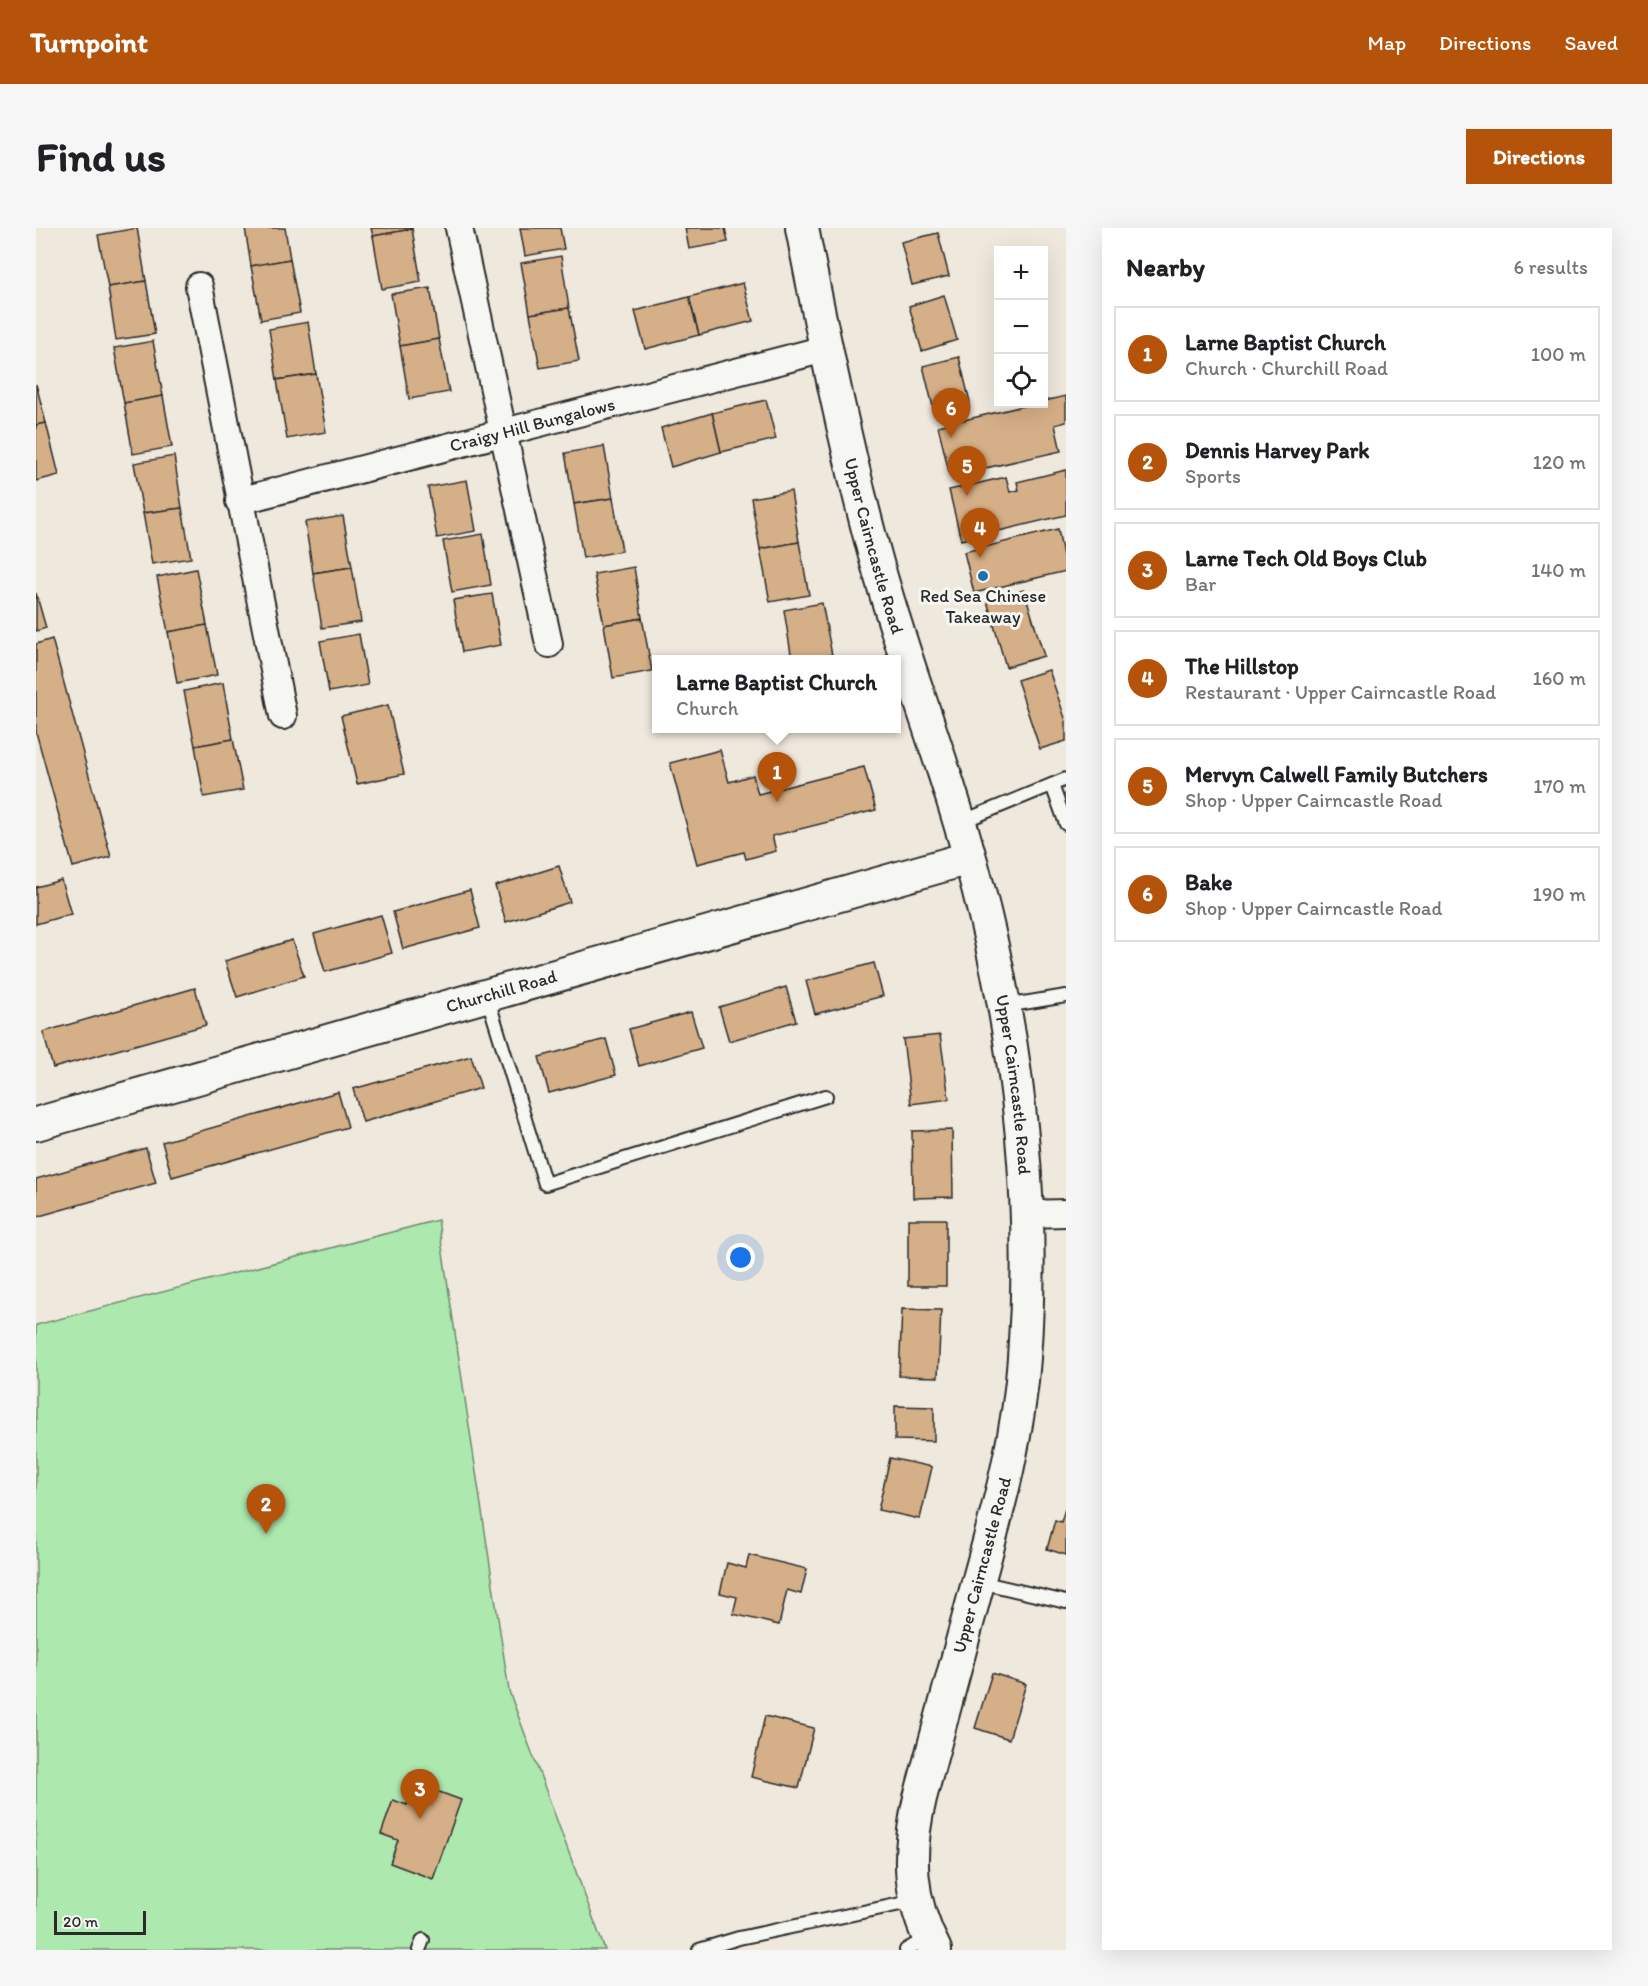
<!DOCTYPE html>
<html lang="en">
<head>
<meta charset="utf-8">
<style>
	:root { --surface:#fff; --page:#f6f6f6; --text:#202124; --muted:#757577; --line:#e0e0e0; --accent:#b45309 }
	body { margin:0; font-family:Itim,sans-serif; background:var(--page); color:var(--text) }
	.controls { position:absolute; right:18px; top:18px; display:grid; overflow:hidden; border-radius:0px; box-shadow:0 6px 24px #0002 }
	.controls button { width:54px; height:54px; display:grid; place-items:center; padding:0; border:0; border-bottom:2px solid var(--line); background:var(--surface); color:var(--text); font:30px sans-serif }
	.scale { position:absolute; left:18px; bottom:15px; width:92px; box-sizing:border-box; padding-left:6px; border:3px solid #2b2b2b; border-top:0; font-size:16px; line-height:21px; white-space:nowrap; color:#2b2b2b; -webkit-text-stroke:4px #f6f6f2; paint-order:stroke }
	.you { position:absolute; left:705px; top:1030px; width:21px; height:21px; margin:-15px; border:4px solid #fff; border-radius:50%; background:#1a73e8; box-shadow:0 0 0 9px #1a73e833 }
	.badge { display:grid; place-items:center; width:39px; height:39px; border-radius:50%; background:var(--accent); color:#fff; font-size:20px; font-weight:700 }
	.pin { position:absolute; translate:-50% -50px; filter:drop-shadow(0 2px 3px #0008) }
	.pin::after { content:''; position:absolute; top:32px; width:21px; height:18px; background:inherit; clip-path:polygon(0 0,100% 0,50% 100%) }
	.popup { position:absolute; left:616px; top:427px; width:249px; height:78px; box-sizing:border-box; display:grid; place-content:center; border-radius:0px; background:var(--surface); filter:drop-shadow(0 2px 4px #0005); font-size:20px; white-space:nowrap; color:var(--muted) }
	.popup b { font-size:22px; color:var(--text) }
	.popup::after { content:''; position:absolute; left:50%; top:100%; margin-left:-12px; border:12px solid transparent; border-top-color:var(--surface) }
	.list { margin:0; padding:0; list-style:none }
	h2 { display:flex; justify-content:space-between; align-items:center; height:78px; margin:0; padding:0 24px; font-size:26px }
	h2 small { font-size:20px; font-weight:400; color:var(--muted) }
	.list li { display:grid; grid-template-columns:39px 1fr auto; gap:18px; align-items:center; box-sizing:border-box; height:96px; margin:0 12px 12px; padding:0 12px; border:2px solid var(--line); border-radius:0px }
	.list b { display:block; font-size:22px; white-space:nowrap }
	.list p { margin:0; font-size:20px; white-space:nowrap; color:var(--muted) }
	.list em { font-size:20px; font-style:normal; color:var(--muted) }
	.icon { flex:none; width:33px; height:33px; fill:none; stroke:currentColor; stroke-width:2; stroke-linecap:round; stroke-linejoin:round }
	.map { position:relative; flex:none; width:1030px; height:1722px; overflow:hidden; border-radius:0px }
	header { display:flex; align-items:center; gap:36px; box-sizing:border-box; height:84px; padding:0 30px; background:var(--accent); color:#fff }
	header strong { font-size:28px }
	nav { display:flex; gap:33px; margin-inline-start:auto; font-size:21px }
	.intro { display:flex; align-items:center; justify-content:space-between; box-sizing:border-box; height:144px; padding:0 36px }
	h1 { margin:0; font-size:42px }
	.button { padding:15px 27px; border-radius:0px; background:var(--accent); color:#fff; font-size:21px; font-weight:700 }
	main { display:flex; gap:36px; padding:0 36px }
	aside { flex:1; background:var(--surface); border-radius:0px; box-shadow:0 6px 24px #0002 }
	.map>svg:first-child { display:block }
</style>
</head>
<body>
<header>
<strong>Turnpoint</strong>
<nav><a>Map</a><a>Directions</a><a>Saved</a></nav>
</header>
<div class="intro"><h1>Find us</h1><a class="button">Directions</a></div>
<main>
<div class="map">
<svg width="1030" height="1722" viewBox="0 0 1030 1722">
	<rect width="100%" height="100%" fill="#efe8dd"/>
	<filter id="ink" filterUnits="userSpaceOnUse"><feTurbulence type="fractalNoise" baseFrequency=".0167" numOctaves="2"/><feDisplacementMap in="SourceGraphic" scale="12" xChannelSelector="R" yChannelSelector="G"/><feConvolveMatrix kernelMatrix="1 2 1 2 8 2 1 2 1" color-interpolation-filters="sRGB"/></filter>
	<g filter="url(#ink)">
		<polygon fill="#ade9af" stroke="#6c8a6d" stroke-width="1.5" points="402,992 473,1463 569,1722 0,1722 0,1097"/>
		<g fill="#d5af87" stroke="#2b2b2b" stroke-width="1.5">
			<polygon points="101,0 110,53 72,59 62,7"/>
			<polygon points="209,0 249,0 254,31 215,38"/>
			<polygon points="335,0 376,0 376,1 337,8"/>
			<polygon points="484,0 524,0 528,21 489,28"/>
			<polygon points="649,0 689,0 692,14 653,21"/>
			<polygon points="376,1 385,54 346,61 337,8"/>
			<polygon points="902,5 913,48 876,57 865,14"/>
			<polygon points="525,28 533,80 494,86 485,35"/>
			<polygon points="254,31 264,85 225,92 215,38"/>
			<polygon points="110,53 119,106 80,112 72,59"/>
			<polygon points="707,55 717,93 663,107 653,69"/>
			<polygon points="394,60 403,111 364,118 355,66"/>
			<polygon points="908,67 921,112 886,123 873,78"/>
			<polygon points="653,69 663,107 609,121 599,83"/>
			<polygon points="533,80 543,133 504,140 494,86"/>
			<polygon points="272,94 280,146 241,152 233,101"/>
			<polygon points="403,111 413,164 373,171 364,118"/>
			<polygon points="117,113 127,168 88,175 78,120"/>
			<polygon points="923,129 934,174 898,183 887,138"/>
			<polygon points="280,146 290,204 251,211 241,152"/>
			<polygon points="0,156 10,195 0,197"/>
			<polygon points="127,168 136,219 97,226 88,175"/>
			<polygon points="1030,168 1030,194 1019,197 1025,223 914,248 902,198"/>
			<polygon points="730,172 740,211 685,224 676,185"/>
			<polygon points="676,185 685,224 635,239 625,200"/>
			<polygon points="10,195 23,247 0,253 0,197"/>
			<polygon points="568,218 577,270 538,276 529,225"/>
			<polygon points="138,228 146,280 107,285 98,235"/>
			<polygon points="1030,242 1030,287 925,312 913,262 970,249 974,264 983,262 981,254"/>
			<polygon points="431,252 440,303 401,310 392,259"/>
			<polygon points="755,263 763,314 724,321 715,270"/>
			<polygon points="577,270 586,323 547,330 538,276"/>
			<polygon points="146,280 155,330 116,336 107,285"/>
			<polygon points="307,288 316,339 277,345 269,294"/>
			<polygon points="1022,301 1030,343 938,365 928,324"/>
			<polygon points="447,306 455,357 416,364 407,313"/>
			<polygon points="763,314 773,367 734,374 724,321"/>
			<polygon points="316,339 325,394 286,400 277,345"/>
			<polygon points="598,339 606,390 568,397 558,346"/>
			<polygon points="160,341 171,397 132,404 121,349"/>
			<polygon points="988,362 1008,428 970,439 951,373"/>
			<polygon points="0,365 10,400 0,403"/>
			<polygon points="456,366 465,417 426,424 417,372"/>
			<polygon points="786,375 796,427 756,432 748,382"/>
			<polygon points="606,390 616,443 577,450 568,397"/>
			<polygon points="171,397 181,447 141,455 132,404"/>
			<polygon points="323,406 332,457 293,464 284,413"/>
			<polygon points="16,411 75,629 37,639 0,504 0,416"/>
			<polygon points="796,427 796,432 766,432"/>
			<polygon points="1013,442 1030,493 1030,513 1004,521 981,452"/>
			<polygon points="187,455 197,511 159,518 148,463"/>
			<polygon points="352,477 368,546 321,556 305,488"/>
			<polygon points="197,511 207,562 168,569 159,518"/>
			<polygon points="684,522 693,554 717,547 722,566 828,539 840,582 736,608 740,623 710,631 708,624 661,636 634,535"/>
			<polygon points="523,638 534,674 470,694 459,658"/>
			<polygon points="25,652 35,686 0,696 0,659"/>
			<polygon points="434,662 444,700 367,721 357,684"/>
			<polygon points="345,687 356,725 289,744 278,706"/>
			<polygon points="256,712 268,748 201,769 189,733"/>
			<polygon points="838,735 847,768 779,786 770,753"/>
			<polygon points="750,759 760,793 693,813 683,779"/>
			<polygon points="159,760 170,797 17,840 7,804"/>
			<polygon points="655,784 666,820 603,838 593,801"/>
			<polygon points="904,807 913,871 875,876 867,811"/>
			<polygon points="570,811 580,847 513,865 503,829"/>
			<polygon points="435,828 445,860 327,894 317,861"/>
			<polygon points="302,864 312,899 136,949 126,914"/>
			<polygon points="916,902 917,969 877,970 876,903"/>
			<polygon points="110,920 120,955 0,989 0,951"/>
			<rect x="872" y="991" width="38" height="67"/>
			<polygon points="866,1081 905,1082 902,1149 863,1148"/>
			<polygon points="859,1178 898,1179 898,1213 859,1212"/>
			<polygon points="854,1230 896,1239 884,1291 842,1282"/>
			<polygon points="1030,1278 1030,1327 1011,1321 1019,1292 1025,1294"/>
			<polygon points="713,1327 771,1341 765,1366 751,1362 743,1397 697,1386 701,1369 684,1365 691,1335 710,1340"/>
			<polygon points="956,1445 990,1456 973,1511 939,1500"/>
			<polygon points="729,1488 778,1500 763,1560 715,1549"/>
			<polygon points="379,1555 425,1572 397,1651 354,1635 362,1612 345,1606 357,1572 371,1577"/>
		</g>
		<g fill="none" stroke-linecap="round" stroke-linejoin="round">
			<defs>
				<g id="service">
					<polyline points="1016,557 1030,596"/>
					<polyline points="925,594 1030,551"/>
					<polyline points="451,768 509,956 790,868"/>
					<polyline points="969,778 1030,768"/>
					<polyline points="944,1354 1030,1374"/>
					<polyline points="383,1722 387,1712"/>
					<polyline points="663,1722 703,1710 879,1673"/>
					<polyline points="870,1722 891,1710"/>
				</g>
				<g id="minor">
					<polyline points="423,0 513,416"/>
					<polyline points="163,58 247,488"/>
					<path id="s1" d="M203,273L789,121"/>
					<polyline points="989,986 1030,985"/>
				</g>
				<g id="tertiary">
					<path id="s2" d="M766,0C787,109 809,217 838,324C861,410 893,494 919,579C974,756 1002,944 988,1130C983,1206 963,1278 943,1351C923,1424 904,1497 884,1570C871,1625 872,1671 899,1722"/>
					<path id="s3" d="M0,896L933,630"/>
				</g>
			</defs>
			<use href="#service" stroke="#2b2b2b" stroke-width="16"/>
			<use href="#minor" stroke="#2b2b2b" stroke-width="30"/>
			<use href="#tertiary" stroke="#2b2b2b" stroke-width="36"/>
			<use href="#service" stroke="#f6f6f2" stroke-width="12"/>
			<use href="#minor" stroke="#f6f6f2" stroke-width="26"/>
			<use href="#tertiary" stroke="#f6f6f2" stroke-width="32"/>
		</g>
	</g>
	<circle fill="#1f6fb2" stroke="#f6f6f2" stroke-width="2" cx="947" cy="348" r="6"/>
	<g text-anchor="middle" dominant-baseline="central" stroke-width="6" stroke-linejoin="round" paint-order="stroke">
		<g font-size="18" fill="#2b2b2b" stroke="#f6f6f2">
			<text stroke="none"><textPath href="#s1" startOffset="303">Craigy Hill Bungalows</textPath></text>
			<text stroke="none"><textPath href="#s2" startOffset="326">Upper Cairncastle Road</textPath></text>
			<text stroke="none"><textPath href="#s3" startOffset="484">Churchill Road</textPath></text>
			<text stroke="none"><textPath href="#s2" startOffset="884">Upper Cairncastle Road</textPath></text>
			<text transform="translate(946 1337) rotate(-75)">Upper Cairncastle Road</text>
		</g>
		<g font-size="18" fill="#2b2b2b" stroke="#f6f6f2">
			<text x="947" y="368">Red Sea Chinese<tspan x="947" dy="21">Takeaway</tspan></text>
		</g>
	</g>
</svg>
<div class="controls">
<button>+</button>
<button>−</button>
<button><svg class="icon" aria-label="locate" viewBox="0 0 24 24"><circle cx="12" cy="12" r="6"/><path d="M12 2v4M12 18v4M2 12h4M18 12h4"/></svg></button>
</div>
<div class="scale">20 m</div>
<div class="you"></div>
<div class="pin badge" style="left:741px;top:574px">1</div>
<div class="popup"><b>Larne Baptist Church</b>Church</div>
<div class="pin badge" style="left:230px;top:1306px">2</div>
<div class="pin badge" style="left:384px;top:1591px">3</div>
<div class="pin badge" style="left:944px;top:330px">4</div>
<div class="pin badge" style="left:931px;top:268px">5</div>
<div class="pin badge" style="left:915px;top:210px">6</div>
</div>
<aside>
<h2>Nearby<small>6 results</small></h2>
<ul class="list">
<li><span class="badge">1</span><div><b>Larne Baptist Church</b><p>Church · Churchill Road</p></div><em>100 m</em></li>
<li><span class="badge">2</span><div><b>Dennis Harvey Park</b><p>Sports</p></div><em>120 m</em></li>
<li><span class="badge">3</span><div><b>Larne Tech Old Boys Club</b><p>Bar</p></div><em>140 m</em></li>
<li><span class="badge">4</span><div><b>The Hillstop</b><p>Restaurant · Upper Cairncastle Road</p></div><em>160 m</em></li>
<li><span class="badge">5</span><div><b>Mervyn Calwell Family Butchers</b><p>Shop · Upper Cairncastle Road</p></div><em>170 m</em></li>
<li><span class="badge">6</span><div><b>Bake</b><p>Shop · Upper Cairncastle Road</p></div><em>190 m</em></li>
</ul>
</aside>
</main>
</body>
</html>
